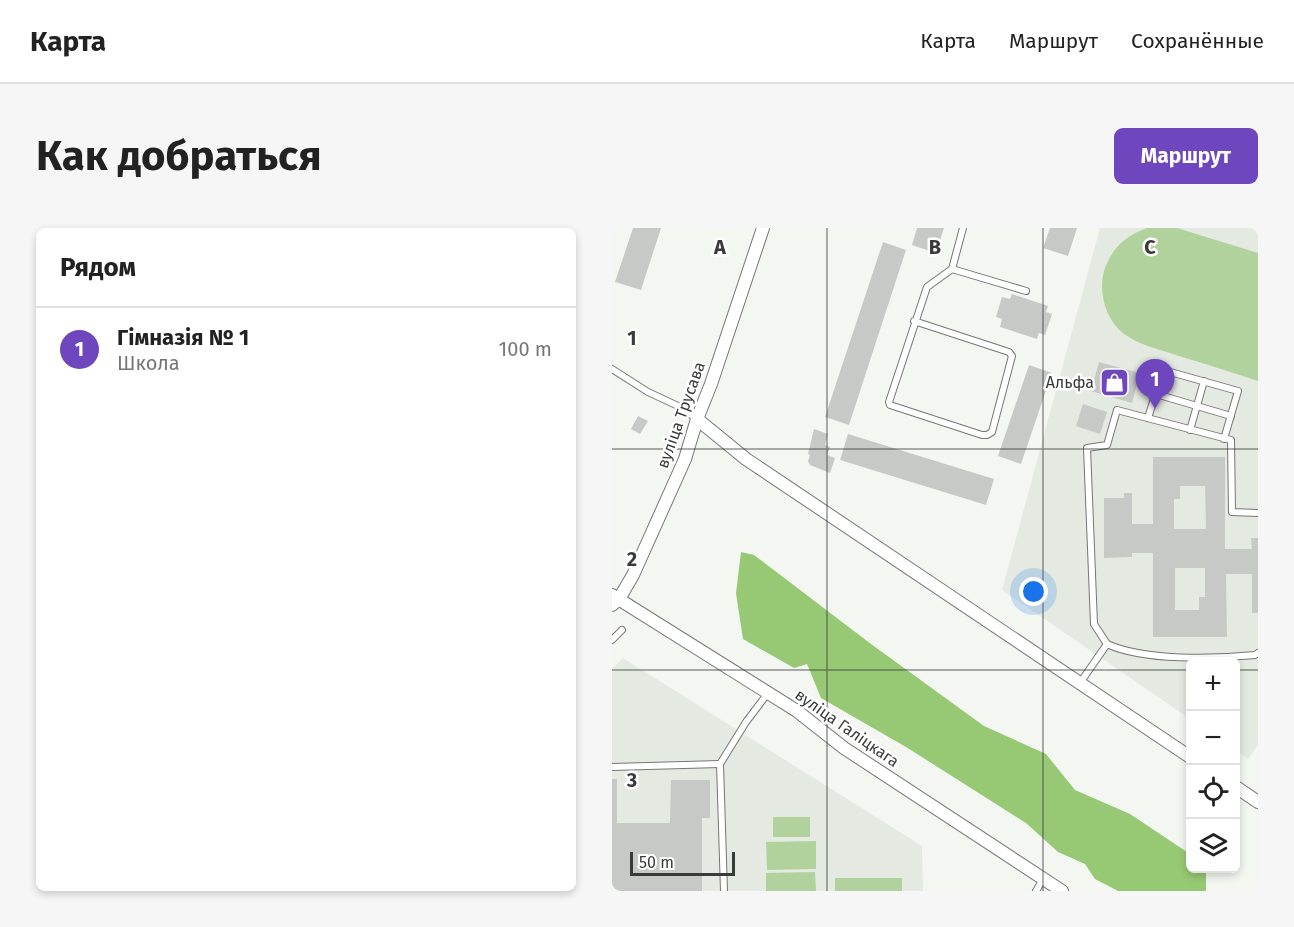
<!DOCTYPE html>
<html lang="ru">
<head>
<meta charset="utf-8">
<style>
	:root { --surface:#fff; --page:#f6f6f6; --text:#222; --muted:#767676; --line:#e0e0e0; --accent:#6e47bf }
	body { margin:0; font-family:"Fira Sans",sans-serif; background:var(--page); color:var(--text) }
	.controls { position:absolute; right:18px; bottom:18px; display:grid; overflow:hidden; border-radius:9px; box-shadow:0 3px 9px #0003 }
	.controls button { width:54px; height:54px; display:grid; place-items:center; padding:0; border:0; border-bottom:2px solid var(--line); background:var(--surface); color:var(--text); font:30px sans-serif }
	.scale { position:absolute; left:18px; bottom:15px; width:105px; box-sizing:border-box; padding-left:6px; border:3px solid #393a39; border-top:0; font-size:16px; line-height:21px; white-space:nowrap; color:#393a39; -webkit-text-stroke:4px #fff; paint-order:stroke }
	.you { position:absolute; left:422px; top:364px; width:21px; height:21px; margin:-15px; border:4px solid #fff; border-radius:50%; background:#1a73e8; box-shadow:0 0 0 9px #1a73e833 }
	.badge { display:grid; place-items:center; width:39px; height:39px; border-radius:50%; background:var(--accent); color:#fff; font-size:20px; font-weight:700 }
	.pin { position:absolute; translate:-50% -50px; filter:drop-shadow(0 2px 3px #0008) }
	.pin::after { content:''; position:absolute; top:32px; width:21px; height:18px; background:inherit; clip-path:polygon(0 0,100% 0,50% 100%) }
	.list { margin:0; padding:0; list-style:none }
	h2 { display:flex; justify-content:space-between; align-items:center; height:78px; margin:0; padding:0 24px; font-size:26px }
	h2 small { font-size:20px; font-weight:400; color:var(--muted) }
	.list li { display:grid; grid-template-columns:39px 1fr auto; gap:18px; align-items:center; box-sizing:border-box; height:84px; padding:0 24px; border-top:2px solid var(--line) }
	.list b { display:block; font-size:22px; white-space:nowrap }
	.list p { margin:0; font-size:20px; white-space:nowrap; color:var(--muted) }
	.list em { font-size:20px; font-style:normal; color:var(--muted) }
	.icon { flex:none; width:33px; height:33px; fill:none; stroke:currentColor; stroke-width:2; stroke-linecap:round; stroke-linejoin:round }
	.map { position:relative; flex:none; width:646px; height:663px; overflow:hidden; border-radius:9px }
	header { display:flex; align-items:center; gap:36px; box-sizing:border-box; height:84px; padding:0 30px; background:var(--surface); border-bottom:2px solid var(--line) }
	header strong { font-size:28px }
	nav { display:flex; gap:33px; margin-inline-start:auto; font-size:21px }
	.intro { display:flex; align-items:center; justify-content:space-between; box-sizing:border-box; height:144px; padding:0 36px }
	h1 { margin:0; font-size:42px }
	.button { padding:15px 27px; border-radius:9px; background:var(--accent); color:#fff; font-size:21px; font-weight:700 }
	main { display:flex; gap:36px; padding:0 36px }
	aside { flex:1; background:var(--surface); border-radius:9px; box-shadow:0 3px 9px #0003 }
	.map>svg:first-child { display:block }
</style>
</head>
<body>
<header>
<strong>Карта</strong>
<nav><a>Карта</a><a>Маршрут</a><a>Сохранённые</a></nav>
</header>
<div class="intro"><h1>Как добраться</h1><a class="button">Маршрут</a></div>
<main>
<aside>
<h2>Рядом<small></small></h2>
<ul class="list">
<li><span class="badge">1</span><div><b>Гімназія № 1</b><p>Школа</p></div><em>100 m</em></li>
</ul>
</aside>
<div class="map">
<svg width="646" height="663" viewBox="0 0 646 663">
	<rect width="100%" height="100%" fill="#f4f6f2"/>
	<g fill="#e4eae1">
		<polygon points="488,0 646,0 646,517 636,531 624,522 624,434 578,434 578,491 390,362"/>
		<polygon points="11,430 310,618 311,663 0,663 0,441"/>
	</g>
	<g fill="#b1d29c">
		<path d="M535,0H565L646,25V153C620,144 593,136 567,128C549,122 527,117 512,106C494,92 486,65 492,43C499,21 514,7 535,0Z"/>
		<rect x="161" y="589" width="37" height="20"/>
		<polygon points="204,613 204,641 155,642 154,614"/>
		<polygon points="203,644 204,663 154,663 154,645"/>
		<rect x="223" y="650" width="67" height="13"/>
	</g>
	<polygon fill="#97c974" points="129,324 142,327 259,416 372,498 434,526 463,562 518,586 578,626 578,640 594,641 594,663 506,663 483,651 473,636 446,624 414,595 294,519 209,470 195,436 182,440 131,411 124,365"/>
	<g fill="#c7c9c6" fill-rule="evenodd">
		<polygon points="21,0 49,0 29,62 3,54"/>
		<polygon points="305,0 332,0 324,25 300,17"/>
		<polygon points="438,0 465,0 456,28 431,20"/>
		<polygon points="271,14 294,22 237,197 213,189"/>
		<polygon points="400,66 436,78 434,84 440,86 433,107 427,105 425,111 388,99 390,91 384,89 390,69 398,71"/>
		<polygon points="487,134 528,145 520,175 479,163"/>
		<polygon points="417,137 440,145 409,236 386,228"/>
		<polygon points="471,176 495,184 488,206 464,198"/>
		<polygon points="26,188 36,193 28,206 19,201"/>
		<polygon points="202,201 216,206 213,217 218,219 215,227 223,230 218,245 198,237 196,233 198,227 196,226"/>
		<polygon points="236,206 382,251 374,277 228,232"/>
		<path d="M541,229H613V321H640L639,310H646V385H640V346H614L615,409H541V325H520V329L492,330V270H512V265H520V296H541ZM568,258H593L594,301H562V271H568ZM563,340H593V369H587V382H563Z"/>
		<polygon points="0,551 5,551 5,595 58,595 59,552 98,552 98,590 90,590 90,663 0,663"/>
	</g>
	<g fill="none" stroke-linecap="round" stroke-linejoin="round">
		<defs>
			<g id="lane">
				<polyline points="340,41 414,63"/>
				<polyline points="302,93 397,124 400,128 380,204 375,207 370,207 278,177 277,174 315,59 340,41 351,0"/>
				<polyline points="0,141 36,164 66,178 85,191"/>
				<polyline points="544,166 619,188"/>
				<polyline points="536,190 551,142 626,163 612,211"/>
				<polyline points="578,202 592,153"/>
				<polyline points="0,412 10,402"/>
				<path d="M495,416C532,433 602,431 643,427L646,425"/>
				<polyline points="468,455 495,416 482,396 475,220 495,217 505,182 619,212 620,284 646,285"/>
				<polyline points="0,539 108,536"/>
				<polyline points="112,663 108,536 134,494 156,465"/>
				<polyline points="424,663 431,651"/>
			</g>
			<g id="street">
				<polyline points="85,191 134,231 578,529"/>
				<polyline points="0,367 185,483 232,520 450,663"/>
				<polyline points="0,377 7,371 21,347 73,231 85,191 99,156 151,0"/>
				<polyline points="624,559 646,574"/>
			</g>
		</defs>
		<use href="#lane" stroke="#757774" stroke-width="8"/>
		<use href="#street" stroke="#757774" stroke-width="14"/>
		<use href="#lane" stroke="#fff" stroke-width="6"/>
		<use href="#street" stroke="#fff" stroke-width="12"/>
	</g>
	<path fill="none" stroke="#393a39" stroke-width="1.5" stroke-opacity="0.55" d="M215,0V663M431,0V663M0,221H646M0,442H578M624,442H646"/>
	<defs>
		<symbol id="shop-square" viewBox="-11 -11 22 22"><rect x="-9" y="-9" width="18" height="18" rx="4" fill="#6e47bf" stroke="#fff"/><path d="M-5-2.5h2.3a2.7 3.5 0 0 1 5.4 0H5L5.5 6h-11ZM-1.5-2.5h3a1.5 2.3 0 0 0-3 0Z" fill="#fff"/></symbol>
	</defs>
	<g fill-rule="evenodd">
		<use href="#shop-square" x="486" y="138" width="33" height="33"/>
	</g>
	<g text-anchor="middle" dominant-baseline="central" stroke-width="5" stroke-linejoin="round" paint-order="stroke">
		<g font-size="16" fill="#393a39" stroke="#fff" text-anchor="end">
			<text x="482" y="154">Альфа</text>
		</g>
		<g font-size="16" fill="#393a39" stroke="#fff">
			<text transform="translate(69 187) rotate(-70)">вуліца Трусава</text>
			<text transform="translate(235 500) rotate(35)">вуліца Галіцкага</text>
		</g>
	</g>
	<g font-size="20" text-anchor="middle" font-weight="bold" fill="#393a39" stroke="#fff" stroke-width="5" stroke-linejoin="round" paint-order="stroke">
		<text x="108" y="26">A</text>
		<text x="323" y="26">B</text>
		<text x="538" y="26">C</text>
		<text x="20" y="117">1</text>
		<text x="20" y="338">2</text>
		<text x="20" y="559">3</text>
	</g>
</svg>
<div class="controls">
<button>+</button>
<button>−</button>
<button><svg class="icon" aria-label="locate" viewBox="0 0 24 24"><circle cx="12" cy="12" r="6"/><path d="M12 2v4M12 18v4M2 12h4M18 12h4"/></svg></button>
<button><svg class="icon" aria-label="layers" viewBox="0 0 24 24"><path d="M12 4l9 5-9 5-9-5zM3 14l9 5 9-5"/></svg></button>
</div>
<div class="scale">50 m</div>
<div class="you"></div>
<div class="pin badge" style="left:543px;top:181px">1</div>
</div>
</main>
</body>
</html>
